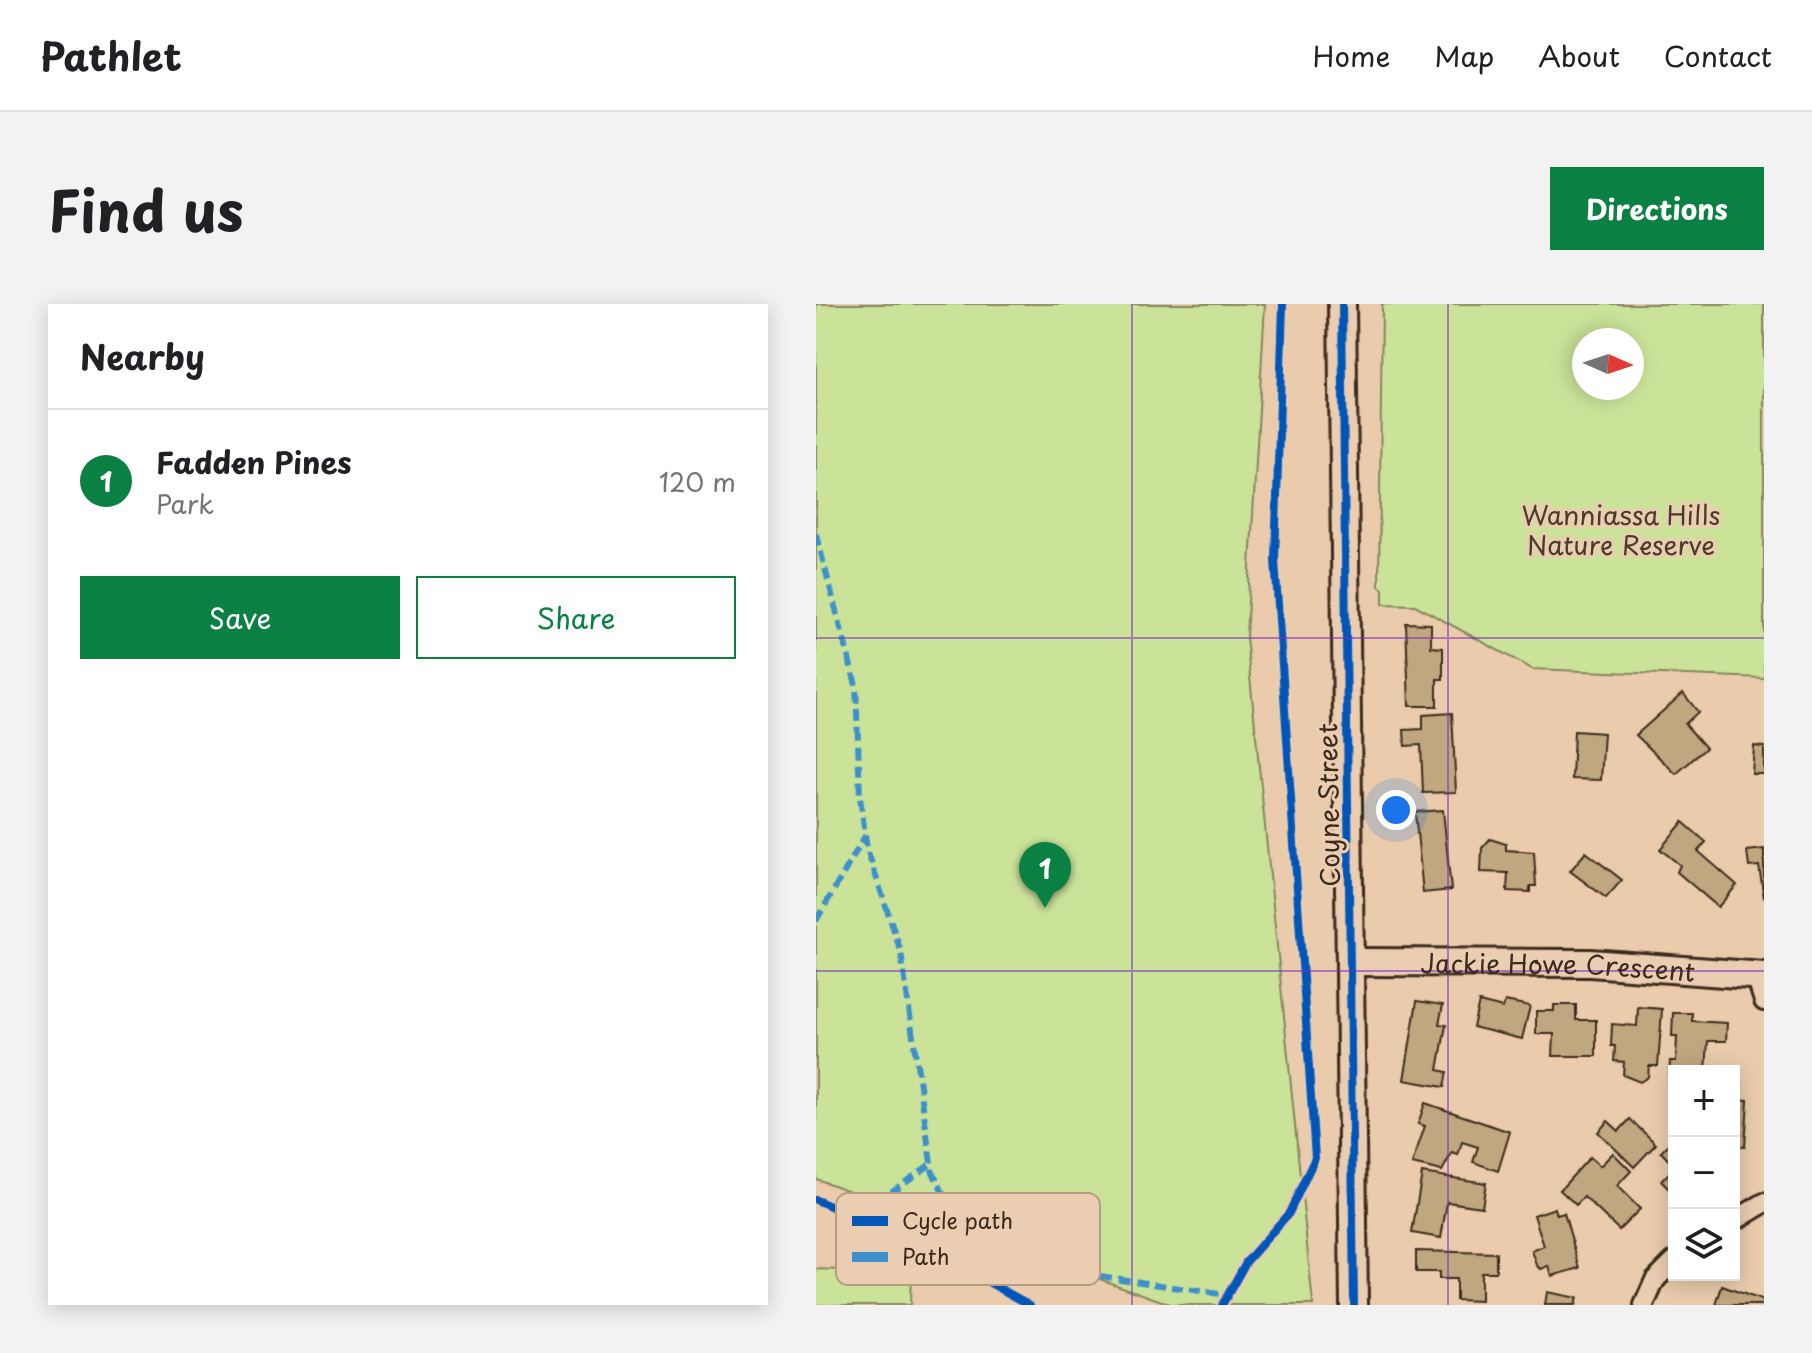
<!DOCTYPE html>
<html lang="en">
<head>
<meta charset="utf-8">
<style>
	:root { --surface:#fff; --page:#f2f2f2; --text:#202124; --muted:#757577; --line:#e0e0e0; --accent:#0b8043 }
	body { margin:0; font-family:"Playpen Sans",sans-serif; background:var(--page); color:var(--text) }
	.controls { position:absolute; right:24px; bottom:24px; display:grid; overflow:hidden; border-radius:0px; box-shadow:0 4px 20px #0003 }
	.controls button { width:72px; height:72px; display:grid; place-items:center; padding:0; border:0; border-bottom:2px solid var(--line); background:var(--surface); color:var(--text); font:40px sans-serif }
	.compass { position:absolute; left:756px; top:24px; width:72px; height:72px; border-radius:50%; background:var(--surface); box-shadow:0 4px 20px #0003; rotate:93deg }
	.you { position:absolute; left:580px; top:506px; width:28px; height:28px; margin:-20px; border:6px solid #fff; border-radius:50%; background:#1a73e8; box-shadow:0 0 0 12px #1a73e833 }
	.badge { display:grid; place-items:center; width:52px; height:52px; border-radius:50%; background:var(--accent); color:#fff; font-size:26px; font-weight:700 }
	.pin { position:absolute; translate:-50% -66px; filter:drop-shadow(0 2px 4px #0008) }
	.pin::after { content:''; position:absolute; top:42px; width:28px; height:24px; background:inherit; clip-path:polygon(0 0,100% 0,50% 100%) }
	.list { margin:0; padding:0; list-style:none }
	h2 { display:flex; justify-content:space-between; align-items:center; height:104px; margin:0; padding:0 32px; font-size:34px }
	h2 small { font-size:26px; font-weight:400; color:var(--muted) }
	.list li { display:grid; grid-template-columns:52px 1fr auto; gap:24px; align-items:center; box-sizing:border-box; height:144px; padding:0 32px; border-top:2px solid var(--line) }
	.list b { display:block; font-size:30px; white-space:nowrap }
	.list p { margin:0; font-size:26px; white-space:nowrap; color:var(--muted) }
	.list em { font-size:26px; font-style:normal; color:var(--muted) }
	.actions { display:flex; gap:16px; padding:24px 32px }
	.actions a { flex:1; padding:18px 0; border:2px solid var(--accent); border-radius:0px; text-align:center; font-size:28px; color:var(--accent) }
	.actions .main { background:var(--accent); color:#fff }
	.icon { flex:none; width:44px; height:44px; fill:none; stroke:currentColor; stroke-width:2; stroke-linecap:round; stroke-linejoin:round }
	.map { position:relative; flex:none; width:948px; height:1001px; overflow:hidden; border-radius:0px }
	header { display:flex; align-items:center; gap:48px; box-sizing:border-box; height:112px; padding:0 40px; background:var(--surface); border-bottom:2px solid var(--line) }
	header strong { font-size:38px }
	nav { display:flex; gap:44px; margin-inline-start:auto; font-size:28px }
	.intro { display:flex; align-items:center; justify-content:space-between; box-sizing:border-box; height:192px; padding:0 48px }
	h1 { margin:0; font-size:56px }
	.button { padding:20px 36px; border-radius:0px; background:var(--accent); color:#fff; font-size:28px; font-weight:700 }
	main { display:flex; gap:48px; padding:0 48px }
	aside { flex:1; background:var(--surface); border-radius:0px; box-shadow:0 4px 20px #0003 }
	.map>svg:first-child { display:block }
</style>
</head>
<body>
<header>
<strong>Pathlet</strong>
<nav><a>Home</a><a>Map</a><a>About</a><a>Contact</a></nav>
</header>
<div class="intro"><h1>Find us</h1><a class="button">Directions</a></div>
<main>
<aside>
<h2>Nearby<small></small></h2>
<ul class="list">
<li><span class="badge">1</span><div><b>Fadden Pines</b><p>Park</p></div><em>120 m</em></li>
</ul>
<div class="actions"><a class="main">Save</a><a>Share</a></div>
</aside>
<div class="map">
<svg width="948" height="1001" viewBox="0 0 948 1001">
	<rect width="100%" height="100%" fill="#eaccac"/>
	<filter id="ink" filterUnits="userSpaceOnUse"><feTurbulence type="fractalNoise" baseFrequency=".0125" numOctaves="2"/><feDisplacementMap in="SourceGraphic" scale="16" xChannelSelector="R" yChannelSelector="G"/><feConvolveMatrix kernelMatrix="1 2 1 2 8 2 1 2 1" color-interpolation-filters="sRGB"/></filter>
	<g filter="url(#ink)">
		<g fill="#cbe399" stroke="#83865c" stroke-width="2" fill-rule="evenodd">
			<polygon points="0,0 449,0 430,333 497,1001 357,1001 0,875"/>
			<path d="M566,0H948V374L716,365L599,301L567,300V285L563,282ZM816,36V84H768V36Z"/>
			<polygon points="0,965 95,969 94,1001 0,1001"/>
		</g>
		<g fill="#c0a77f" stroke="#3b2a1e" stroke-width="2">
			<polygon points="590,319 615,320 615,343 627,344 627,375 621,375 621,402 593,402"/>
			<polygon points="867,389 882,408 869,420 890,444 860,470 820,431"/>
			<polygon points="636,409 640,488 607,489 605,441 589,442 588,426 607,425 607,411"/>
			<polygon points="758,427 788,429 785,476 756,475"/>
			<polygon points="938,442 948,443 948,470 936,470"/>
			<polygon points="627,506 635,586 607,589 599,508"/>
			<polygon points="867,518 890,538 882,547 921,581 902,603 861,568 864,561 844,545"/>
			<polygon points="674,535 690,540 690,546 718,548 720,582 714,582 714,588 691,587 692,569 665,568 666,544"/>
			<polygon points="948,545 948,594 943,562 933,563 931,547"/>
			<polygon points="770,548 806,576 790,594 754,567"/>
			<polygon points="601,697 627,701 623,720 630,721 622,766 631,768 628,783 588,776"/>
			<polygon points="689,697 714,702 706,735 657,723 663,698 687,704"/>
			<polygon points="738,701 760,701 760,716 780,716 780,752 737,752 738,730 720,730 720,707 738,707"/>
			<polygon points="822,703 846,705 842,762 833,762 832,773 824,778 807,771 808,758 798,757 799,742 795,742 796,720 821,722"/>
			<polygon points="857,709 876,709 876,717 911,719 910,737 892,737 890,767 858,767 858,775 853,774 854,757 860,757 861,732 856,732"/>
			<polygon points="918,795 932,796 929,843 918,842"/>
			<polygon points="609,799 694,828 682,867 657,858 662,843 646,838 642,851 636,849 626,867 596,860 609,822 602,820"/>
			<polygon points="814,815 840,840 818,863 782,828 792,817 803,827"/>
			<polygon points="858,835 858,862 845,848"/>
			<polygon points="797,849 815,867 801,882 824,905 803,926 768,893 760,901 744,886 774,853 784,862"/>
			<polygon points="858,864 858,890 845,877"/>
			<polygon points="606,869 670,879 666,903 631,898 625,934 596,929"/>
			<polygon points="739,904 741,911 748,909 764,964 736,972 733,962 725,965 721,961 716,947 728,942 718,911"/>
			<polygon points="600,947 680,949 680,968 665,968 665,997 640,996 640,975 623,975 623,968 600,968"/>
			<polygon points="906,982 948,997 948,1001 900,1001"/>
			<polygon points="731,988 761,994 759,1001 729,1001"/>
		</g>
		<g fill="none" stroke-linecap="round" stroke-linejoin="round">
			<defs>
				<g id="street">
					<polyline points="940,672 948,697"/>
					<polyline points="918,917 948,899"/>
					<polyline points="828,1001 839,976 858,957"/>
				</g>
				<g id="secondary">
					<polyline points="526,0 538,1001"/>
					<path id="s1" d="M534,658L774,659L948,672"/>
				</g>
			</defs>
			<use href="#street" stroke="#3b2a1e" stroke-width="24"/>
			<use href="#secondary" stroke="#3b2a1e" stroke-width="32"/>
			<use href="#street" stroke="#ebcdb1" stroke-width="18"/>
			<use href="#secondary" stroke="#ebcdb1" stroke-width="26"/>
			<g stroke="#3e90ca" stroke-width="6" stroke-dasharray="12 6" stroke-linecap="butt">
				<polyline points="0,230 40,381 44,493 51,545 85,648 116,866 145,927 232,964 410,991"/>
				<polyline points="0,617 49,532"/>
				<polyline points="22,902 72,890 115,860"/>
			</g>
			<defs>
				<g id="cycleway">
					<polyline points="526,0 538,1001"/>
					<polyline points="0,896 101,939 214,1001"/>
					<polyline points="406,1001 430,958 473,909 499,854 459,256 467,0"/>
				</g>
			</defs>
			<use href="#cycleway" stroke="#ebcdb1" stroke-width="13"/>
			<use href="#cycleway" stroke="#0057b8" stroke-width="8"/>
		</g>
	</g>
	<path fill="none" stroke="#7b2cbf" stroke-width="2" stroke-opacity="0.55" d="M316,0V1001M632,0V1001M0,334H948M0,667H948"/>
	<g text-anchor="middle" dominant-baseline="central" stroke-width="6" stroke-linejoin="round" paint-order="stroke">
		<g font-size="26" fill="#493c2a" stroke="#ebcdb1">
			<text x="805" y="210">Wanniassa Hills<tspan x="805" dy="30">Nature Reserve</tspan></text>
		</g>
		<g font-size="26" fill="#3b2a1e" stroke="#ebcdb1">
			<text transform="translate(512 501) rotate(-91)">Coyne Street</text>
			<text stroke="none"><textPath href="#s1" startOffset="208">Jackie Howe Crescent</textPath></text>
		</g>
	</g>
	<rect x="20" y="889" width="264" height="92" rx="12" fill="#ebcdb1" stroke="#b69c85" stroke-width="2"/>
	<rect x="36" y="912" width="36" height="10" fill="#0057b8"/>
	<rect x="36" y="948" width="36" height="10" fill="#3e90ca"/>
	<g font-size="22" fill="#3b2a1e">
		<text x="86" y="925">Cycle path</text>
		<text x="86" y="961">Path</text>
	</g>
</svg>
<div class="controls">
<button>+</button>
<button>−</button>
<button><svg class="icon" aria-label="layers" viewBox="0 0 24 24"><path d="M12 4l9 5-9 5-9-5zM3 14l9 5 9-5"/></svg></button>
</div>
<svg class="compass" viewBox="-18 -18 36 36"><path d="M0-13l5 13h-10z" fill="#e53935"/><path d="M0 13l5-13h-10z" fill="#757577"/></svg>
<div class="you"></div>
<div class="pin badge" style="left:229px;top:604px">1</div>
</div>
</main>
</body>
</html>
